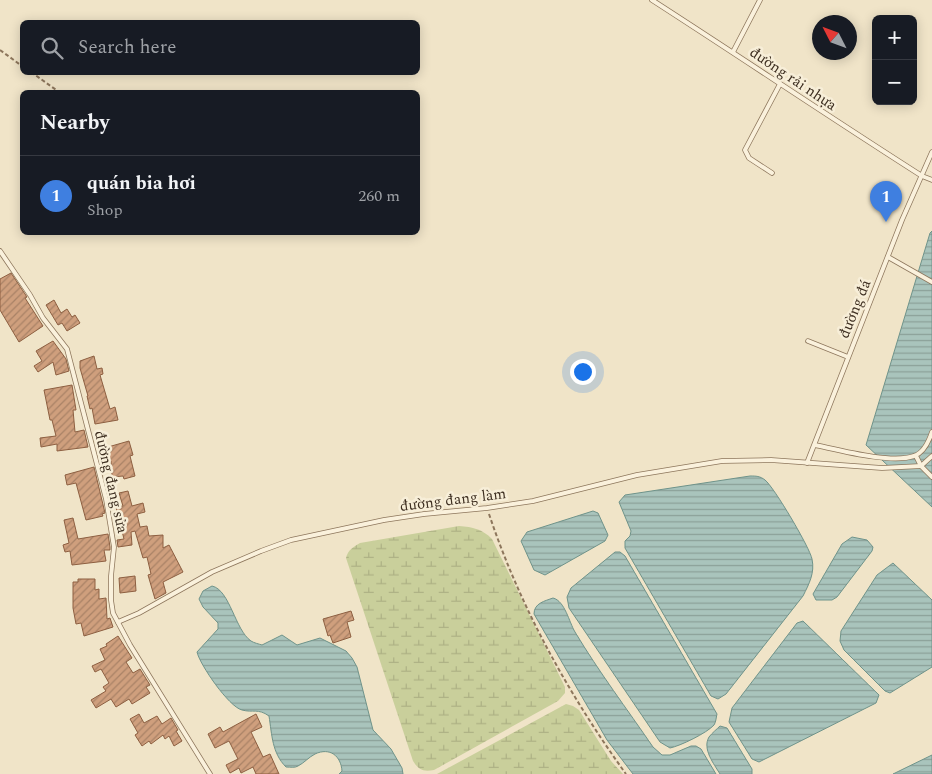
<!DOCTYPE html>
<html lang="en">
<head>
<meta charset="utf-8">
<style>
	:root { --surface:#171b24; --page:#242831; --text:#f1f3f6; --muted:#9ea1a6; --line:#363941; --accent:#cc999b }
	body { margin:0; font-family:Spectral,serif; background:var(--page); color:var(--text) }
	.controls { position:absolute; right:15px; top:15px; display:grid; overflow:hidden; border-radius:8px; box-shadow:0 2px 12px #0003 }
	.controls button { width:45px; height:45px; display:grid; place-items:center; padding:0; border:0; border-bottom:1px solid var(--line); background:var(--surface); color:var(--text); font:25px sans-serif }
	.compass { position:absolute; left:812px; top:15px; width:45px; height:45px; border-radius:50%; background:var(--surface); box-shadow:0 2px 12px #0003; rotate:312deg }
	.you { position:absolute; left:582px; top:371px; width:18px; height:18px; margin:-12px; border:4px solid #fff; border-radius:50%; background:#1a73e8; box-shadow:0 0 0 8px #1a73e833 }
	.badge { display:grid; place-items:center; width:32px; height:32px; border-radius:50%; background:var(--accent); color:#fff; font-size:16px; font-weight:700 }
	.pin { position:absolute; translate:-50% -41px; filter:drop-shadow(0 1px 2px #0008) }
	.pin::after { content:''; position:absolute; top:26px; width:18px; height:15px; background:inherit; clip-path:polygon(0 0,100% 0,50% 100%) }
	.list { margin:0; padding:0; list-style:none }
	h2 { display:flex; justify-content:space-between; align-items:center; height:65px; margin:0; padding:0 20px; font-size:21px }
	h2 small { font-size:16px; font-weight:400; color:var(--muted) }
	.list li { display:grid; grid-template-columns:32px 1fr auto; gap:15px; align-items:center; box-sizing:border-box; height:80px; padding:0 20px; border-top:1px solid var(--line) }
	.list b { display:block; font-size:19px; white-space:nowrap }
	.list p { margin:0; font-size:16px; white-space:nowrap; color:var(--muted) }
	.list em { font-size:16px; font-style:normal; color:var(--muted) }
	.icon { flex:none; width:28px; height:28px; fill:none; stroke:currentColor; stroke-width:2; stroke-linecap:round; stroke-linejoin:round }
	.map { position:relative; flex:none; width:932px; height:774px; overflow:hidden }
	.search { position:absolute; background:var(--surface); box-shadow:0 2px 12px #0003; left:20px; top:20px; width:400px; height:55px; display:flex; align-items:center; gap:12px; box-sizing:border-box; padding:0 18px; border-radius:8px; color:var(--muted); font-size:19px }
	.panel { position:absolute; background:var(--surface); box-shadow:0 2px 12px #0003; left:20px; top:90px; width:400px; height:145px; border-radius:8px }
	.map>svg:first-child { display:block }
</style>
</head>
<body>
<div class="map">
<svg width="932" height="774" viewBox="0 0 932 774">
	<defs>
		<pattern id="wetland-marsh" width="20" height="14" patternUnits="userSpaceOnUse" patternTransform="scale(1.25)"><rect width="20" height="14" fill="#c9cf9b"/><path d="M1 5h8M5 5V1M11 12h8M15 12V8" fill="none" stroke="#aeb285"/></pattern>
		<pattern id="water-rules" width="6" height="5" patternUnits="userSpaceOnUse" patternTransform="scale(1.25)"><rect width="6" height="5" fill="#a9c4bc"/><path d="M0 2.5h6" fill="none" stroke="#8ba098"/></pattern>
		<pattern id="building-hatch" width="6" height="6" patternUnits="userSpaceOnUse" patternTransform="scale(1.25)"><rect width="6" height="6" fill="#cf9f7d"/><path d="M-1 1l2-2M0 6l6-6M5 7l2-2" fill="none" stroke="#a98266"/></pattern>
	</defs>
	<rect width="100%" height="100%" fill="#f0e4c8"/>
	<g fill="url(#wetland-marsh)">
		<path d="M459,526C473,527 482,529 492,539L565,687V693L558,701L434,770C423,772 419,770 413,761L346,558C348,550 353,547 360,543Z"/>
		<polygon points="566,704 573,706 579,710 611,761 623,774 437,774"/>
	</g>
	<g fill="url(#water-rules)" stroke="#6f938a">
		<polygon points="932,231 932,507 866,445 930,233"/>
		<path d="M750,476C756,476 760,476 765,480C774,487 810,548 812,559C815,573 809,584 803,596L726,694L718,699L711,696L625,548V541L630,536L631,531L619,502L625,495Z"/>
		<polygon points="593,511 598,513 608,535 605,541 545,575 534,570 521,541 527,532"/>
		<polygon points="852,537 867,540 873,547 872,551 837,597 832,600 816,600 813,594 842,544"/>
		<path d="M615,552H620L625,556L717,714C716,718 716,722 714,725C707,733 680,746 670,748L660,742L569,608L567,597L571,588Z"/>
		<polygon points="893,563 932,600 932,667 890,693 885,691 844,650 840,641 841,631 877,575"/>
		<path d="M212,586C230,590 235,630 251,641C254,643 259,644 262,645L282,635L297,645L320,638L346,651L352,658L357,667L373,730L391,749L402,768L403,774H339L342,771C341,756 330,747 315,754C309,757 304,763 298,766C295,768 291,767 286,767C272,753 272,735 269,716C258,708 253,713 242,710C229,707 200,665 197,652L218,629V623L203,607L199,599L203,591Z"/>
		<path d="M553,598C565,601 569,622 575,632C599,672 627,709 653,747L662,755H670L691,746H696L701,749L716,774H633L607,740L534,614C534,603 545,601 553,598Z"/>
		<polygon points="803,621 879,695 876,703 759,762 752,759 729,722 732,708 797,623"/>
		<path d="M720,726L727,728L752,769V774H720C714,764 702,749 709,737C712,733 717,729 720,726Z"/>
		<polygon points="932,755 932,774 893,774"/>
	</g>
	<g fill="url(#building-hatch)" stroke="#8d5f41">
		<polygon points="11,273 27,297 25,298 43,326 19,342 0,310 0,279"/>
		<polygon points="54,300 61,313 67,309 72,317 75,315 80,323 67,331 62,323 58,325 46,305"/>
		<polygon points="53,341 66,359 69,371 56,375 53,362 38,372 34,366 42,361 36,351"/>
		<polygon points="94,356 97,369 102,368 103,374 100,375 110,409 115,407 118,420 95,424 92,408 90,409 87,396 88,396 80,368 80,361"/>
		<polygon points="72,385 76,410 73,410 75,432 84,430 88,447 57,451 57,444 41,447 40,438 56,436 52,420 50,420 44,390"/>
		<polygon points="129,441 133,455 130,456 135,476 124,479 123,476 112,477 111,461 104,463 101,449"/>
		<polygon points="94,467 105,513 102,514 103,516 86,520 76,483 67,485 65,475"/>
		<polygon points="128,491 132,506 143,503 145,512 137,514 140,527 147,526 149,536 163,535 163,548 169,545 183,572 163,582 166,593 155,599 148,575 151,574 147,557 143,558 135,531 131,532 132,545 118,547 117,540 124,539 116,507 123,506 119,493"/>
		<polygon points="73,518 78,539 108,534 110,547 110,550 104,550 106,561 72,565 70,551 65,552 63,545 69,543 64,520"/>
		<polygon points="135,576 136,591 120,593 119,578"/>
		<polygon points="78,579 95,579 95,590 99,589 99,599 106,598 107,619 110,618 113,627 84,636 81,623 76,624 73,608 73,582 78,582"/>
		<polygon points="351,611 354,620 347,622 351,637 333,643 330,635 328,636 323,619"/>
		<polygon points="118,636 132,658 126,662 133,673 140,669 150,685 146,687 150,693 132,704 129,699 116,707 111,699 96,708 91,700 106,691 103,687 109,683 101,669 95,672 92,666 105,660 100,649 107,646 106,644"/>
		<polygon points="139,714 144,723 157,716 162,724 171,718 178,730 176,731 182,741 174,746 169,736 165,739 163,735 151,744 149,741 142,746 135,735 138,733 130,719"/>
		<polygon points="256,714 262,727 251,732 263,757 270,754 279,774 256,774 253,767 241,773 239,768 230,773 226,765 238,759 229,741 215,748 208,734 220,727 223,732"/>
	</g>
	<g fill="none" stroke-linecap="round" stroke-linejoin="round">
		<defs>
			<g id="lane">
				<path d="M652,0C742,58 831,118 922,176L932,180"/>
				<polyline points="733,52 760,0"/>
				<polyline points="772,173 749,158 745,150 780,84"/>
				<polyline points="0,251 30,295 43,318 67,349 106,499 114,547 111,576 111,600 113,613 130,645 210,774"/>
				<polyline points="888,257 932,282"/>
				<polyline points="808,341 848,357"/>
				<path d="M815,445C839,450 891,464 914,456C924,453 929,441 932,432"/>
				<polyline points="916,456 921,466 932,477"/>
				<polyline points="807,463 902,220 932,152"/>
				<polyline points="921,466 932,456"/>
				<polyline points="118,622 139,613 212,572 261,551 291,540 384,520 424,514 487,508 533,501 637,475 722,461 771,460 882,468 921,466"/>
			</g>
		</defs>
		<use href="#lane" stroke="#8d765c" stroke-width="5.5"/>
		<g stroke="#8d765c" stroke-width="2" stroke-dasharray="4 2.5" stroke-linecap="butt">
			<polyline points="0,50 22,66"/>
			<polyline points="31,72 59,92"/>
			<path d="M489,514C520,607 569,695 626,774"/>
		</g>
		<use href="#lane" stroke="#faf1dc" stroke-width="4"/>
	</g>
	<g text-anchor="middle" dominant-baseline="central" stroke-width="5" stroke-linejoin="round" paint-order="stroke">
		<g font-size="15" fill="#3d2e20" stroke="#f7eed8">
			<text transform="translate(793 79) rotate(34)">đường rải nhựa</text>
			<text transform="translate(855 309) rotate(-68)">đường đá</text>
			<text transform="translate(111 482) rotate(77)">đường đang sửa</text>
			<text transform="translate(453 500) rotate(-7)">đường đang làm</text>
		</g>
	</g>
</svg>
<div class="controls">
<button>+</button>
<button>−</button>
</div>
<svg class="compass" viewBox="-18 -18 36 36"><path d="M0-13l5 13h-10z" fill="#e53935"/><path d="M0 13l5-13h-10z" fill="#9ea1a6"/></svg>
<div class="you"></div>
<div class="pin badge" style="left:886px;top:222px;background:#3f7fe0">1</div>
<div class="search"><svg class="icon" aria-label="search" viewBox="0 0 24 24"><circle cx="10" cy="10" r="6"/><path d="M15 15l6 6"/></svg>Search here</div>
<section class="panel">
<h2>Nearby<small></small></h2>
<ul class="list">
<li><span class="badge" style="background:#3f7fe0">1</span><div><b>quán bia hơi</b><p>Shop</p></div><em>260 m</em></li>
</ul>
</section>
</div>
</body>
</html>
